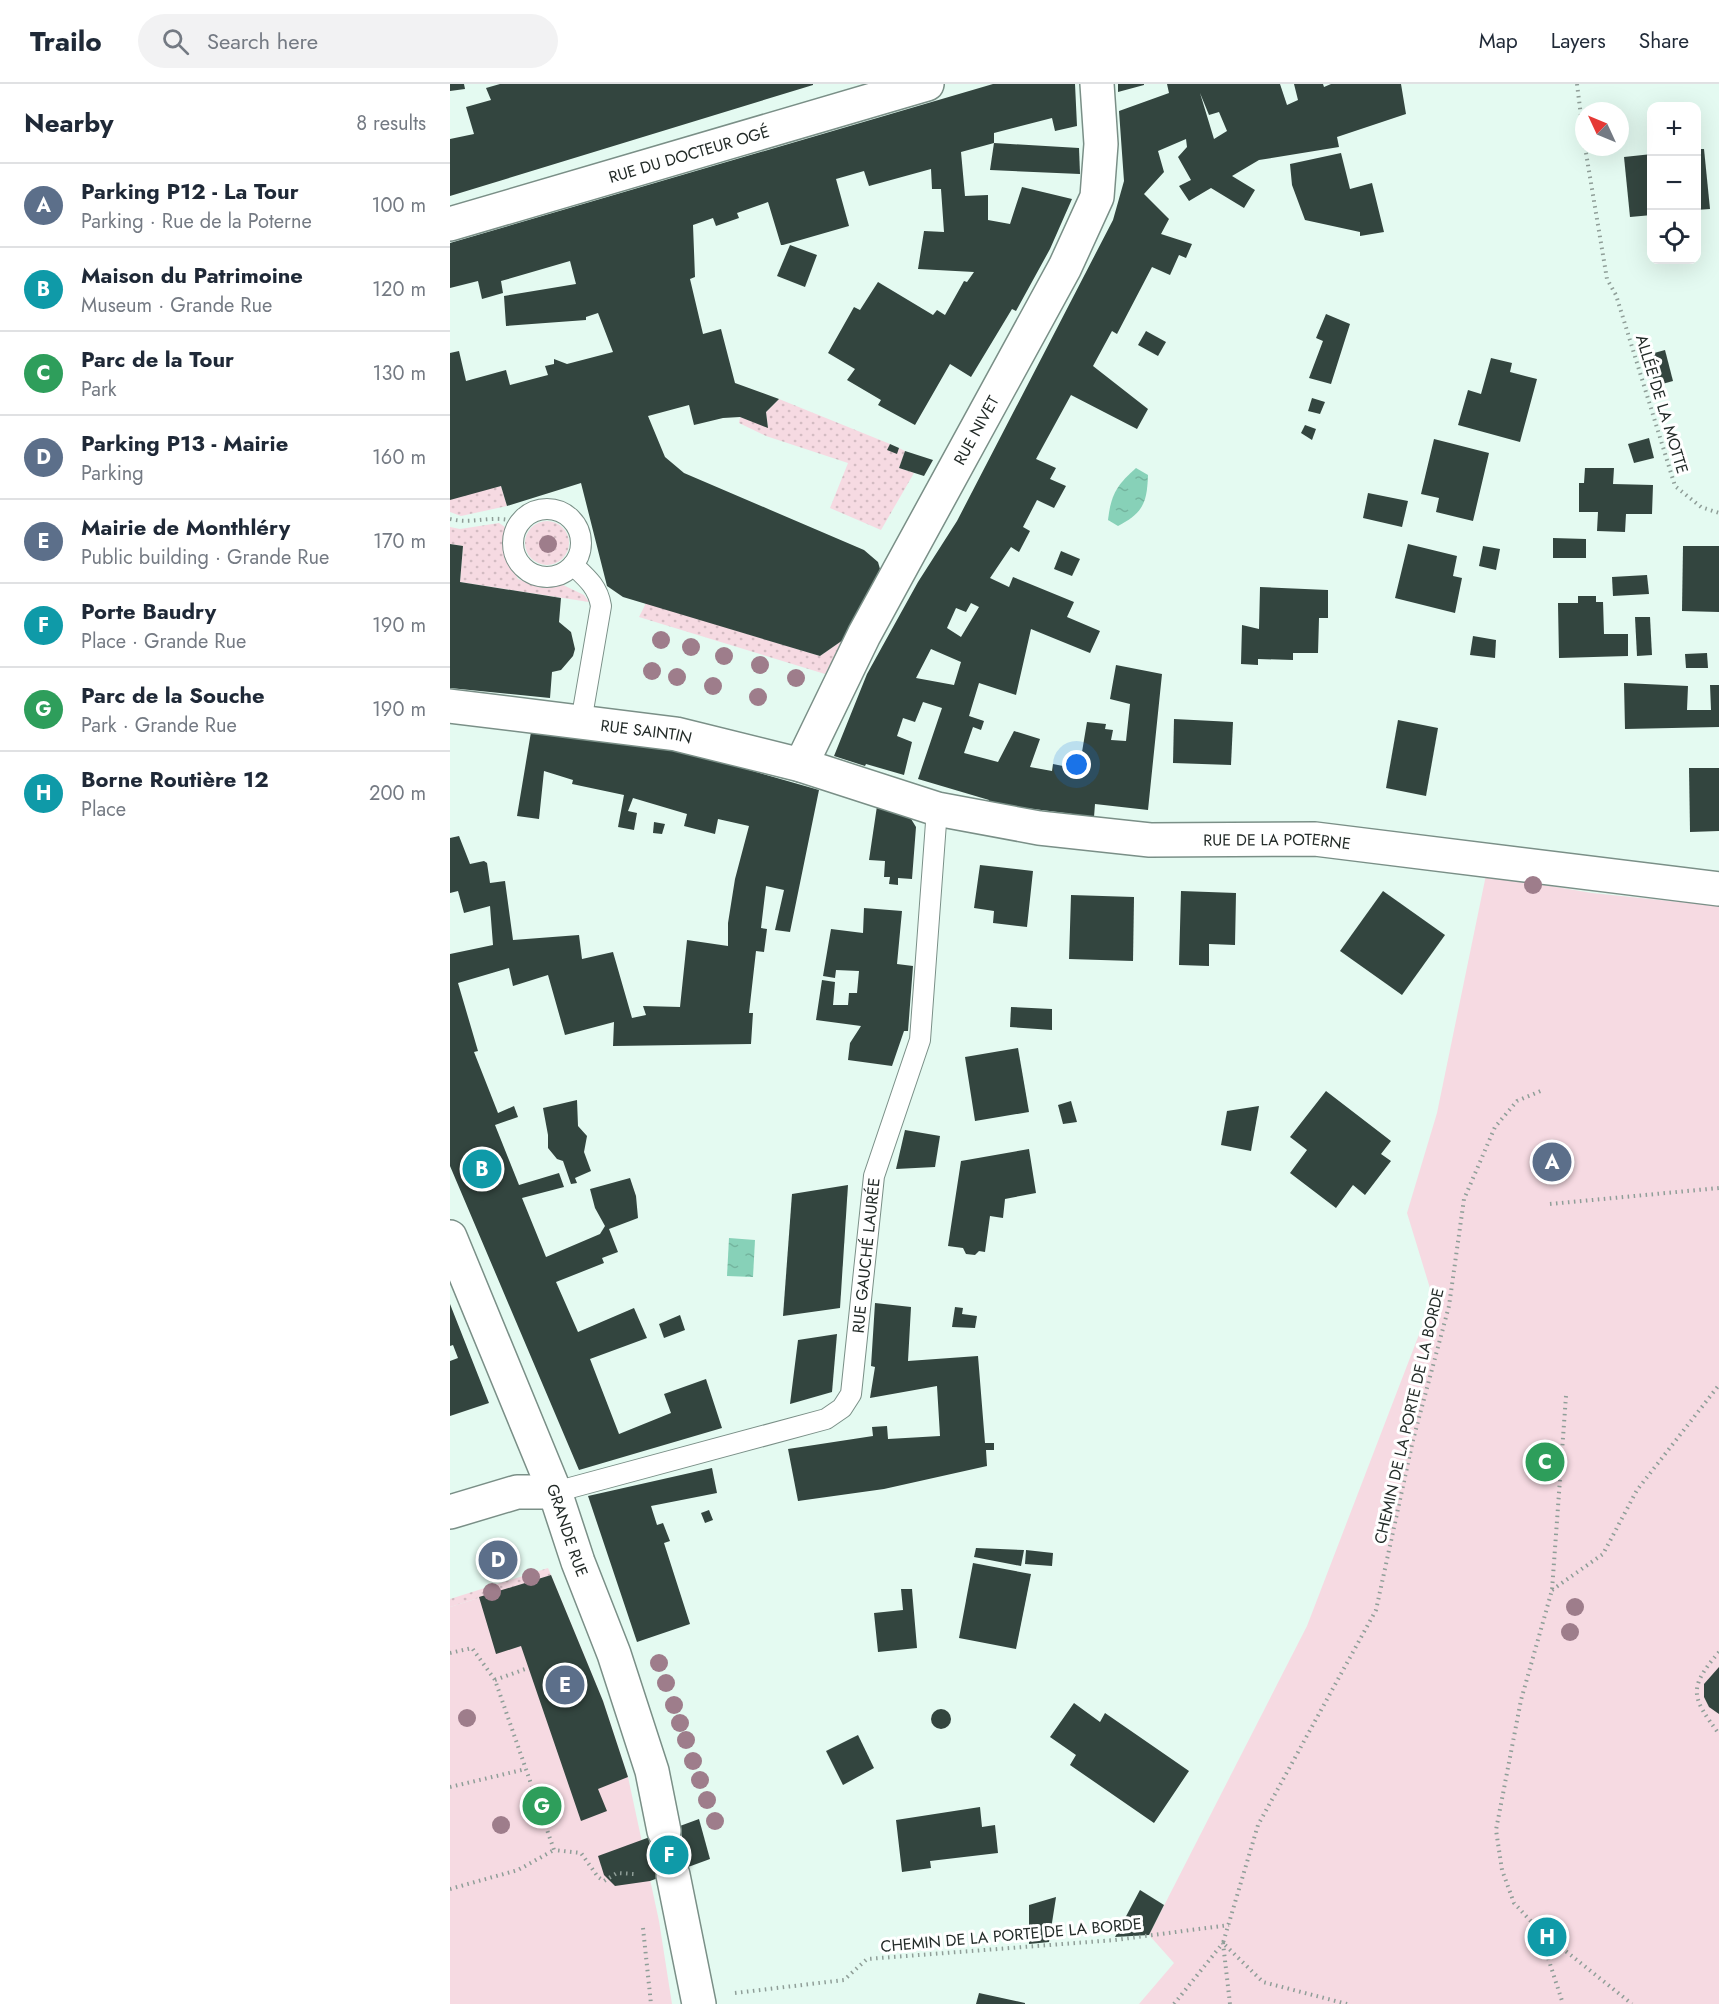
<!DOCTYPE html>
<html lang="en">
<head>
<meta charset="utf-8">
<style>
	:root { --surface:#fff; --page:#f2f2f3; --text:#1f2937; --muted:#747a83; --line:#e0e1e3; --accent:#a81c5d }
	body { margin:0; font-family:Jost,sans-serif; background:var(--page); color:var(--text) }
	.controls { position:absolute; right:18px; top:18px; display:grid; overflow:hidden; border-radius:12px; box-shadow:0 6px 24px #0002 }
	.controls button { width:54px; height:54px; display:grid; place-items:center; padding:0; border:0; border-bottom:2px solid var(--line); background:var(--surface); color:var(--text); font:30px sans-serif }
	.compass { position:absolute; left:1125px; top:18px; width:54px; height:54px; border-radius:50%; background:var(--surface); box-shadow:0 6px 24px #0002; rotate:314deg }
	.you { position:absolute; left:627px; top:681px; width:21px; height:21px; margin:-15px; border:4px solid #fff; border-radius:50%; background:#1a73e8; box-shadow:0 0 0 9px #1a73e833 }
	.badge { display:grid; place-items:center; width:39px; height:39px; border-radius:50%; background:var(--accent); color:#fff; font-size:20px; font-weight:700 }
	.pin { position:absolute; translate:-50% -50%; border:3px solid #fff; box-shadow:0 2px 6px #0006 }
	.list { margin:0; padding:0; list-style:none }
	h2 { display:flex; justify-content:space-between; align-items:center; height:78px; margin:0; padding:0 24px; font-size:26px }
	h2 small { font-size:20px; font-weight:400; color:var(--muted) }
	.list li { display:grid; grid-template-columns:39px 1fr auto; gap:18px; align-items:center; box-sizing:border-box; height:84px; padding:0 24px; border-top:2px solid var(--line) }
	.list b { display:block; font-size:22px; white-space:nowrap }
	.list p { margin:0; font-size:20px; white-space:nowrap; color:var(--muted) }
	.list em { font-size:20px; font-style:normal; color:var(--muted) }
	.icon { flex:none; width:33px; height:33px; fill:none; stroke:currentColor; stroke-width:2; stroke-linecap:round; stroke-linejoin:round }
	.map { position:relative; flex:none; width:1269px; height:1920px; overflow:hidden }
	header { display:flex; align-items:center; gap:36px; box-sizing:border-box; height:84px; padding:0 30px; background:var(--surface); border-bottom:2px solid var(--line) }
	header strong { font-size:28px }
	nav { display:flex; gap:33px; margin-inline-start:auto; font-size:21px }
	.search { width:420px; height:54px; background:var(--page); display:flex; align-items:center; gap:15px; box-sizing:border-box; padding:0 21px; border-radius:33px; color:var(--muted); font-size:22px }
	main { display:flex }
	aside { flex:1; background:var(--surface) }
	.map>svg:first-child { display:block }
</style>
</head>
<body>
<header>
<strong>Trailo</strong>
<div class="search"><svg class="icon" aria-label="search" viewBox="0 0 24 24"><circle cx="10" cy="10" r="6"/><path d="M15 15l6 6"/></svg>Search here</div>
<nav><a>Map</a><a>Layers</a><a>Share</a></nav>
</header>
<main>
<aside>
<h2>Nearby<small>8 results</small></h2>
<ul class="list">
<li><span class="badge" style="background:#5c6f8a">A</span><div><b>Parking P12 - La Tour</b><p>Parking · Rue de la Poterne</p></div><em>100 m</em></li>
<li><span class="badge" style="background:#0f9aa8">B</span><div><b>Maison du Patrimoine</b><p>Museum · Grande Rue</p></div><em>120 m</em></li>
<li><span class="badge" style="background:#2e9e5b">C</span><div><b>Parc de la Tour</b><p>Park</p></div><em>130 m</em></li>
<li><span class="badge" style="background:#5c6f8a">D</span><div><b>Parking P13 - Mairie</b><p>Parking</p></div><em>160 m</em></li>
<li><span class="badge" style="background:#5c6f8a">E</span><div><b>Mairie de Monthléry</b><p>Public building · Grande Rue</p></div><em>170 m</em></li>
<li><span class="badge" style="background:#0f9aa8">F</span><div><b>Porte Baudry</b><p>Place · Grande Rue</p></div><em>190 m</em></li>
<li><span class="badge" style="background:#2e9e5b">G</span><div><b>Parc de la Souche</b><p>Park · Grande Rue</p></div><em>190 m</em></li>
<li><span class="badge" style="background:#0f9aa8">H</span><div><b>Borne Routière 12</b><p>Place</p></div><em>200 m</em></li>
</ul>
</aside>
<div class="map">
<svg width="1269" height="1920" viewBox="0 0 1269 1920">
	<defs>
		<pattern id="grass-dots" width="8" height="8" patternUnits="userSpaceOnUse" patternTransform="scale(1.5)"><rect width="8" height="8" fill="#f6dae2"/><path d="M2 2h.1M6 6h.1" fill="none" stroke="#d3bbc2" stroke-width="1.8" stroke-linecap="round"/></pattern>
		<pattern id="water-ripples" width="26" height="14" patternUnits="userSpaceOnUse" patternTransform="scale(1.5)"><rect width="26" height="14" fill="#87d1b8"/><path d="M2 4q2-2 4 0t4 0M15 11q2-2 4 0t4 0" fill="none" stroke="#74b49e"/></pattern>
	</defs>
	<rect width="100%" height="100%" fill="#e4faf1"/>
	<g fill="url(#grass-dots)">
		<polygon points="329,315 440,360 438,365 447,369 449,364 455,367 449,384 464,389 431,446 380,424 398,379 316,352 289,339 290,333 318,343 316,328"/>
		<polygon points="51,402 57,422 11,432 0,428 0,414"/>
		<circle cx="97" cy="459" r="22"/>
		<polygon points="49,439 55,443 53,467 68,495 93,504 111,500 134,511 139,518 10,498 13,462 0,460 0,443 10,445"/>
		<polygon points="196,519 370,572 393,556 375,590 189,533"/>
		<polygon points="98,1484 101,1491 0,1523 0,1515"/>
	</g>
	<g fill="#f6dae2">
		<polygon points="1036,791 1142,809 1269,822 1269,1920 689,1920 724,1879 699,1851 857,1542 983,1214 957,1129 987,1029"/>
		<polygon points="101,1491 153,1617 178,1693 209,1837 222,1920 0,1920 0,1523"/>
	</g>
	<g fill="url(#water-ripples)">
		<path d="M686,384L698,391C697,419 693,429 668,442L658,436C661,410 667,401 686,384Z"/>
		<polygon points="279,1154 305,1156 303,1193 277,1192"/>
	</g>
	<g fill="#33453f" fill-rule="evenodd">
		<polygon points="0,0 14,0 15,5 0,7"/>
		<polygon points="50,0 363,0 363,1 0,112 0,55 24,50 16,23 41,16 36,4"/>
		<polygon points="543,0 625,0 627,42 605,47 602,34 544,49 544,59 511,68 515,112 538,111 538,136 560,140 572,103 622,115 600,165 566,227 562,225 521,293 500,280 465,341 428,321 431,316 397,296 405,285 378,269 404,223 410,226 428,198 483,231 487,226 495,231 514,197 517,198 524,188 468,185 474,147 494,148 491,105 482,105 481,85 419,102 414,87 386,95 399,142 333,161 331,161 318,118 287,129 289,134 266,142 263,134 243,141 245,193 240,195 253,250 271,245 285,299 329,315 316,328 318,344 290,333 273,334 244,341 239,321 198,332 215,373 234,389 414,466 428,478 430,485 393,556 370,572 173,513 157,502 131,399 57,422 51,402 0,416 0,269 9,267 16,297 56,286 60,301 98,291 95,282 104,280 104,275 117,280 163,268 148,229 136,233 136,236 56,242 54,212 126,200 120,177 51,197 53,209 32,215 28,197 0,204 0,159"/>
		<polygon points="668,0 694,0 694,1 668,8"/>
		<path d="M717,0H830L837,21L848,16L844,0H873L874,3L881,0H951L956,30L887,53L889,63L809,76L782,92L805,106L794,124L761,104L739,117L729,102L741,96L728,73L737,63L736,55L708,67L714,88L694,110L719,135L711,150L742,160L736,174L729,171L720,191L702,183L667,250L662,247L643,282L698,325L687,345L621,311L586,375L606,384L600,395L616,402L604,424L587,416L573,443L580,447L569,468L561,463L540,494L559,503L563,493L624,518L617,533L650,547L640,569L581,545L566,611L529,599L519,632L534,637L531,646L523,643L514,669L548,678L564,647L590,655L580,683L602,687L603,680L618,683L619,672L631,674L637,638L656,640L655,645L663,646L661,656L676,657L680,620L660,615L666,581L712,590L698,726L645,720L644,733L615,729L538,719L539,716L468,695L492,624L473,618L465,638L453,634L447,652L462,658L454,691L416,680L415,682L384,672L417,590L468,498L507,437L663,136L674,97L669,27L719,9ZM750,9L759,31L769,28L777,47L764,55ZM521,519L529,523L511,553L497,544L506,524L516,528ZM481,565L511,578L504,601L466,594Z"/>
		<polygon points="544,59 629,64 630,90 540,86"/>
		<polygon points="1246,65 1254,65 1260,125 1246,126"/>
		<polygon points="891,69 900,105 922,99 934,148 910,152 910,148 855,136 842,101 840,80"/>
		<polygon points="1202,70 1202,131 1180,133 1174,73"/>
		<polygon points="340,161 367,171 355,203 327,192"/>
		<polygon points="876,230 900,240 881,300 859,294 873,257 866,254"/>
		<polygon points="696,247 716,258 708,272 688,261"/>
		<polygon points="1215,266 1223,297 1205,302 1197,271"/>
		<polygon points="1041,274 1062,279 1060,288 1087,295 1070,358 1008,341 1018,306 1031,310"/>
		<polygon points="862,314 875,318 870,330 858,327"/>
		<polygon points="855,341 866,345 862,356 851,349"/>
		<polygon points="1199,354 1204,374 1184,379 1178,360"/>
		<polygon points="984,355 1039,369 1023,437 986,428 989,414 971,410"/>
		<polygon points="440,360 449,364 447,370 437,366"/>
		<polygon points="455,367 483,376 474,392 449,384"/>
		<polygon points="1135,384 1164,384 1163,400 1203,401 1202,430 1176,430 1175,448 1147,447 1148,428 1129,428 1129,399 1134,399"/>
		<polygon points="918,409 958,417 952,443 913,434"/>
		<polygon points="1103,454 1136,455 1136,474 1103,474"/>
		<polygon points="0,460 13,462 10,498 111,514 109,538 121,548 125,565 123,572 111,586 102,588 100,614 0,604"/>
		<polygon points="958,460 1007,472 1003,492 1012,494 1005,529 945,514"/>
		<polygon points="1033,462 1050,465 1046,486 1029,482"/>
		<polygon points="1233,462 1269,462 1269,528 1232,527"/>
		<polygon points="611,467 630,475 622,492 604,485"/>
		<polygon points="1197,491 1199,510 1163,512 1162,493"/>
		<polygon points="810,503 878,506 878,534 869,534 868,569 843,569 843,576 808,575 808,581 791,580 792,541 809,545"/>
		<polygon points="1128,512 1146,512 1146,518 1153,518 1154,550 1178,550 1178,572 1109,574 1108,519 1128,519"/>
		<polygon points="1185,533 1200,533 1202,571 1187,572"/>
		<polygon points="1023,552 1046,556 1045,574 1020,571"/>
		<polygon points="1257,569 1258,584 1236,584 1235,570"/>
		<polygon points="1174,599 1238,602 1237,626 1261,626 1260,601 1269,601 1269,643 1175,645"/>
		<polygon points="724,635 783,638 781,681 723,679"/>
		<polygon points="948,636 988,644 976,712 936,704"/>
		<polygon points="81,648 186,659 250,672 369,706 340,848 325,846 334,806 316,802 311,844 317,845 314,868 306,867 299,929 303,929 301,960 163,962 164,938 115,951 98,891 63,902 59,884 8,899 28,967 24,968 48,1029 64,1022 68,1033 45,1041 69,1101 109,1089 114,1103 72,1114 96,1173 150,1150 155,1142 145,1124 140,1105 180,1094 186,1112 188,1134 159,1145 168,1168 152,1174 154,1179 106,1198 128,1248 184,1224 197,1254 140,1275 169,1350 221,1329 214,1310 256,1295 272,1344 129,1386 0,1082 0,870 43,861 40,822 14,829 8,807 0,809 0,754 9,752 20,780 34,777 37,779 40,799 55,797 63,856 129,851 132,875 163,868 182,934 196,931 193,922 230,923 237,856 278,862 278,839 285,795 299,742 268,735 265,750 234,742 237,730 183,714 178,727 187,729 184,746 168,743 174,711 122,700 123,696 94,687 89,735 67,732"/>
		<polygon points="1239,684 1269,684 1269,747 1240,748"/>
		<polygon points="427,722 458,730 466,743 462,795 448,794 448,801 439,800 440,793 434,793 435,777 419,776"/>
		<polygon points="204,738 215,740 212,750 203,749"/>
		<polygon points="530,781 583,787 577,843 543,839 544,827 524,824"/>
		<polygon points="731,807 786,809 785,861 759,860 759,882 729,881"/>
		<polygon points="933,807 995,851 952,911 890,867"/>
		<polygon points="621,811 684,813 683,877 619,875"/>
		<polygon points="414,824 452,827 447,880 463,882 458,947 454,947 442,982 398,976 400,959 411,942 366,936 372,896 385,898 383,921 398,921 399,909 407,909 409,887 386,886 385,894 373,892 381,845 413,849"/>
		<polygon points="561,923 602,925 602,946 560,943"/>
		<polygon points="568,964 579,1028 525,1037 515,973"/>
		<polygon points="876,1007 941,1057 931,1070 941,1077 915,1111 903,1101 886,1124 840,1089 857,1066 840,1053"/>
		<polygon points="127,1016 128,1042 137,1052 134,1068 141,1087 125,1094 127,1099 121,1100 113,1077 107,1075 98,1064 98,1051 93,1024"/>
		<polygon points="621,1017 627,1038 613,1040 608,1021"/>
		<polygon points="809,1022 801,1067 771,1061 777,1027"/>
		<polygon points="455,1046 490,1052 485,1083 446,1085"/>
		<polygon points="579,1065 586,1109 555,1115 553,1134 540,1132 535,1168 529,1167 525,1171 516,1170 513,1164 498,1162 511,1077"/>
		<polygon points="398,1101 390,1224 333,1232 342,1110"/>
		<polygon points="425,1219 461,1223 458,1277 528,1272 535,1359 544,1359 544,1366 536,1366 537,1382 434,1405 348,1417 338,1365 423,1352 422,1343 437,1342 438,1355 490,1352 487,1302 420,1314 425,1283 421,1282"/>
		<polygon points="0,1220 39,1319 0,1332 0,1277 8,1274 3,1261 0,1262"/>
		<polygon points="505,1223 513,1224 512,1230 527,1232 525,1244 502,1243"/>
		<polygon points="230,1231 235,1246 214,1254 209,1240"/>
		<polygon points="387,1250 382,1308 340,1320 348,1256"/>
		<polygon points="262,1384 267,1409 201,1422 207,1441 213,1439 220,1457 214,1459 240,1540 187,1558 138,1412"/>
		<polygon points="259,1426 263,1436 255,1439 251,1429"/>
		<polygon points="526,1464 574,1466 571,1482 524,1473"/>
		<polygon points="576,1466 603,1469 602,1482 575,1480"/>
		<polygon points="523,1479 581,1490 566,1565 509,1554"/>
		<polygon points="101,1491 153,1617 178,1693 148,1705 157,1727 131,1737 71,1562 46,1570 29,1513"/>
		<polygon points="451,1505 462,1505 467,1564 428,1568 424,1529 453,1526"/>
		<polygon points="1269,1583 1269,1630 1259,1623 1254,1613 1254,1600"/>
		<polygon points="624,1619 650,1638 655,1629 739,1687 704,1739 620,1681 626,1671 600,1653"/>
		<circle cx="491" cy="1635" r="10"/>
		<polygon points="408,1651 424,1684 393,1701 376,1667"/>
		<polygon points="530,1723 532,1743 545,1741 548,1769 480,1777 481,1784 452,1788 446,1736"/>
		<polygon points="249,1735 260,1775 200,1797 165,1802 154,1791 148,1772"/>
		<polygon points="690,1806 714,1821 699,1851 665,1853"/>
		<polygon points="606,1813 599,1858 579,1860 579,1821"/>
		<polygon points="529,1909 575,1919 575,1920 526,1920"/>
	</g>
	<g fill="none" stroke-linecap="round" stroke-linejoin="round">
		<polyline stroke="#bdd1c9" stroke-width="33" stroke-dasharray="33 16" stroke-linecap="butt" points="214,1747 223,1791"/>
		<defs>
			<g id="lane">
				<circle cx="97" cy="459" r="34"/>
				<path d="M123,481C137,494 148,503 151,522L131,638"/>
				<path id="s1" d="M105,1408L376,1335L392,1324L401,1310L424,1092L470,956L487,725"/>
			</g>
			<g id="street">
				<path id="s2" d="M0,622L226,650L351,681L487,725L589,744L700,756L865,755L1269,805"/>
				<path id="s3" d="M351,681L414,551L615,183L647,113L651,60L647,0"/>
				<path id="s4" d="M0,1153L105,1408L128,1478L164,1570L202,1687L214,1747"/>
				<polyline points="0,1428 67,1408 105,1408"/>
				<polyline points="223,1791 249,1920"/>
			</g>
			<g id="secondary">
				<path id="s5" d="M0,140L477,0"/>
			</g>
		</defs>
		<use href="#lane" stroke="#7a8f87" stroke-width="22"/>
		<use href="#street" stroke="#7a8f87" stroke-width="36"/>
		<use href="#secondary" stroke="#7a8f87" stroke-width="36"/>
		<g stroke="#8f9e98" stroke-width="4" stroke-dasharray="1.5 4.5" stroke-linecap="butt">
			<polyline points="1127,0 1134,56"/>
			<polyline points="1135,63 1157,195 1166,211 1225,402 1251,423 1269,429"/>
			<path d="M0,435C25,441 44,429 69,439"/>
			<polyline points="1100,1120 1269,1104"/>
			<polyline points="1116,1312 1102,1506 1071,1616 1046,1746 1052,1786 1064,1819 1088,1845 1182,1920"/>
			<polyline points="1102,1506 1153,1470 1187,1406 1269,1301"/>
			<path d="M1269,1568C1237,1605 1242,1613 1269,1650"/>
			<polyline points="0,1569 22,1564 45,1596 104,1766 131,1769 148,1793 154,1797 167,1789 184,1790"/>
			<polyline points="45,1596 78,1584"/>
			<polyline points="0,1703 76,1685"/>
			<polyline points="0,1805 68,1786 104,1766"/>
			<polyline points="193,1844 201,1920"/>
			<polyline points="1089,1846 1113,1920"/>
			<polyline points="285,1909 394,1896 417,1875 665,1856 779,1841"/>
			<polyline points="724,1920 773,1859 780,1920"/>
			<polyline points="897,1920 813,1898 773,1859 808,1741 926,1526 963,1356 999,1222 1014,1115 1045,1043 1067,1017 1093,1006"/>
		</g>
		<use href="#lane" stroke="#fff" stroke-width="20"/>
		<use href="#street" stroke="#fff" stroke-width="33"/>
		<use href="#secondary" stroke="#fff" stroke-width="33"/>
	</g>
	<g fill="#9e7d8b">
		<circle cx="98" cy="460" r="9"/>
		<circle cx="211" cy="556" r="9"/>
		<circle cx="241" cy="563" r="9"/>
		<circle cx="274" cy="572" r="9"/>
		<circle cx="310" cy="581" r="9"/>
		<circle cx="202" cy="587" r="9"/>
		<circle cx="227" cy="593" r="9"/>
		<circle cx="346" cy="594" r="9"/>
		<circle cx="263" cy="602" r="9"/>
		<circle cx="308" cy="613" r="9"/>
		<circle cx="1083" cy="801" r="9"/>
		<circle cx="81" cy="1493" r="9"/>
		<circle cx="42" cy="1508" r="9"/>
		<circle cx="1125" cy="1523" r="9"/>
		<circle cx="1120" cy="1548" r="9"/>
		<circle cx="209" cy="1579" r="9"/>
		<circle cx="216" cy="1599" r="9"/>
		<circle cx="224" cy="1621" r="9"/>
		<circle cx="17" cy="1634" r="9"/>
		<circle cx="230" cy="1639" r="9"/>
		<circle cx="236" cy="1656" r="9"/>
		<circle cx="243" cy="1677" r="9"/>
		<circle cx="250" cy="1696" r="9"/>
		<circle cx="257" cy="1716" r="9"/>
		<circle cx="265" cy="1737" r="9"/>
		<circle cx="51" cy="1741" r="9"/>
	</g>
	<g text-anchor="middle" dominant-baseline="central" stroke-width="6" stroke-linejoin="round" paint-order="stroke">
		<g font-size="16" fill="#232b28" stroke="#fff">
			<text stroke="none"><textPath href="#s5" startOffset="249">RUE DU DOCTEUR OGÉ</textPath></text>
			<text transform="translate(1212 320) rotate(73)">ALLÉE DE LA MOTTE</text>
			<text stroke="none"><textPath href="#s3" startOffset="378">RUE NIVET</textPath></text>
			<text stroke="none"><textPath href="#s2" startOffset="198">RUE SAINTIN</textPath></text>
			<text stroke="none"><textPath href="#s2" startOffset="842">RUE DE LA POTERNE</textPath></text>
			<text stroke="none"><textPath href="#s1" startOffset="456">RUE GAUCHÉ LAURÉE</textPath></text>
			<text transform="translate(959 1332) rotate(-77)">CHEMIN DE LA PORTE DE LA BORDE</text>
			<text stroke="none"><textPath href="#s4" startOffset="316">GRANDE RUE</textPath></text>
			<text transform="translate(561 1851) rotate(-5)">CHEMIN DE LA PORTE DE LA BORDE</text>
		</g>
	</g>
</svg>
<div class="controls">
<button>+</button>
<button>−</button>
<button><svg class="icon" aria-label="locate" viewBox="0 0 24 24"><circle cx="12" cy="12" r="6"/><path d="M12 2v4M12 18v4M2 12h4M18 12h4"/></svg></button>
</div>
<svg class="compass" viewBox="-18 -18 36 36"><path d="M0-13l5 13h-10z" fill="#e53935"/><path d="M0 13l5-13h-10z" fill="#747a83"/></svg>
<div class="you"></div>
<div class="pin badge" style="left:1102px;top:1078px;background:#5c6f8a">A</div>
<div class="pin badge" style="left:32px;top:1085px;background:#0f9aa8">B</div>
<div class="pin badge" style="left:1095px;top:1378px;background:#2e9e5b">C</div>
<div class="pin badge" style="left:48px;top:1476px;background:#5c6f8a">D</div>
<div class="pin badge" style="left:115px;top:1601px;background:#5c6f8a">E</div>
<div class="pin badge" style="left:219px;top:1771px;background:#0f9aa8">F</div>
<div class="pin badge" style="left:92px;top:1722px;background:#2e9e5b">G</div>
<div class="pin badge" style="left:1097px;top:1853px;background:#0f9aa8">H</div>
</div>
</main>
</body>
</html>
